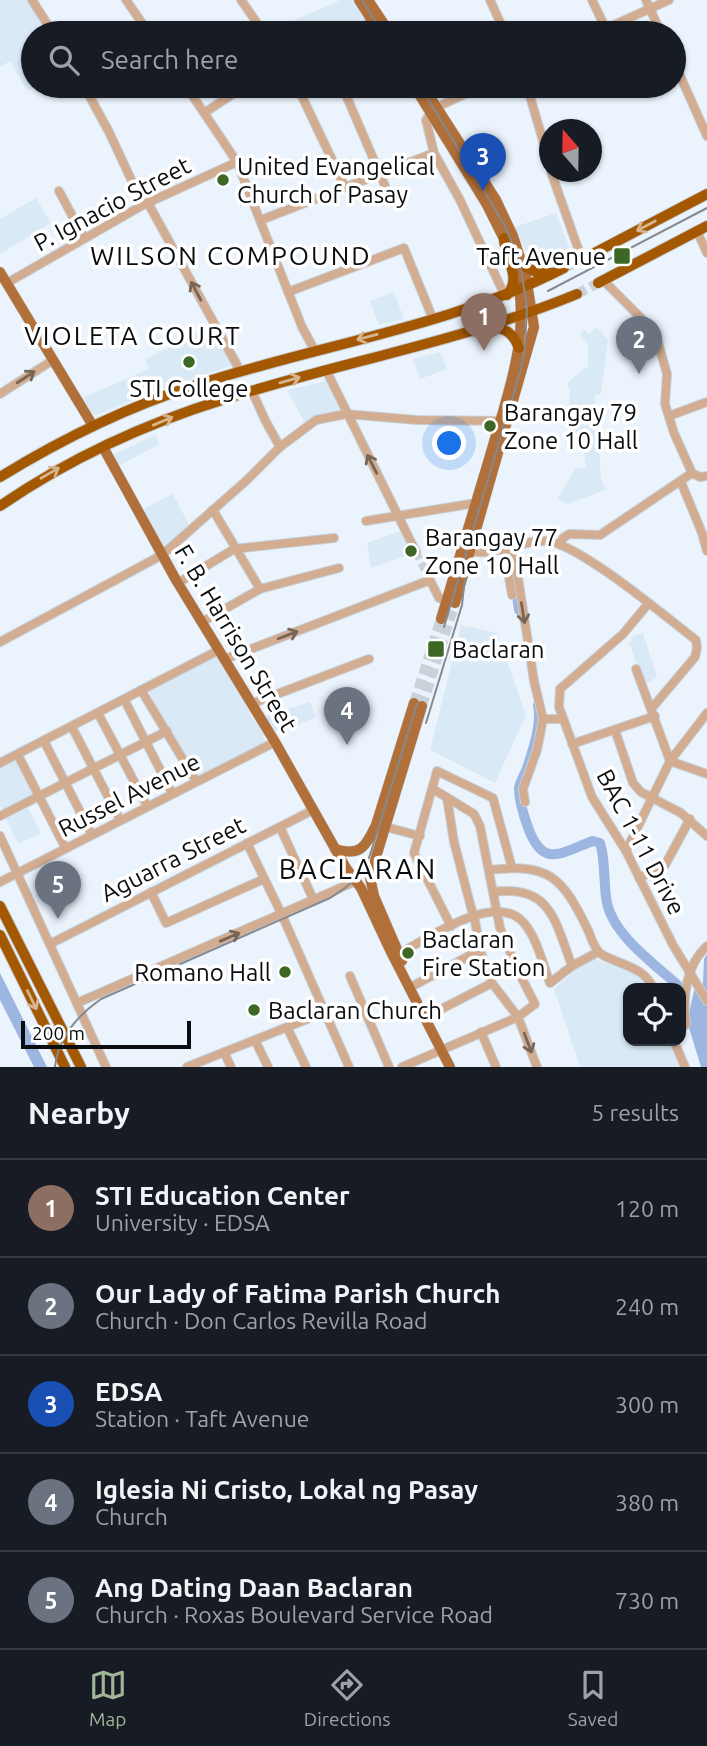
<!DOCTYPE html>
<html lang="en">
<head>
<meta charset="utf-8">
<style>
	:root { --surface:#171b24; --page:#20242c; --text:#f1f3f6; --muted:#9ea1a6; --line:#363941; --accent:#a0b498 }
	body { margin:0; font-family:Ubuntu,sans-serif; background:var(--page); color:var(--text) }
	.controls { position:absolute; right:21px; bottom:21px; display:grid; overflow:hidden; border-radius:14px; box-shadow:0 2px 5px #0004 }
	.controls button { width:63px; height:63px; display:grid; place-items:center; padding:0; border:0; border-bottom:2px solid var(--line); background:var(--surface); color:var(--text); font:35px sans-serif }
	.compass { position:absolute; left:539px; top:119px; width:63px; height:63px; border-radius:50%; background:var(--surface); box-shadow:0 2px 5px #0004; rotate:340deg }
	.scale { position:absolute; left:21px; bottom:18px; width:170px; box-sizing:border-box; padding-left:7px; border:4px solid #0a0d0f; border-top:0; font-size:19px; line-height:24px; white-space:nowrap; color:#0a0d0f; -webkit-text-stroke:5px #fff; paint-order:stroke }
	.you { position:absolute; left:450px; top:444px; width:24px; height:24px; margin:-18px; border:5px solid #fff; border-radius:50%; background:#1a73e8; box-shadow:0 0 0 10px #1a73e833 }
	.badge { display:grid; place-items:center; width:46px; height:46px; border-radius:50%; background:var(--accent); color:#fff; font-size:23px; font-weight:700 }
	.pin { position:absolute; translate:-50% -58px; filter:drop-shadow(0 2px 4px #0008) }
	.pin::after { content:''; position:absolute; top:37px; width:24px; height:21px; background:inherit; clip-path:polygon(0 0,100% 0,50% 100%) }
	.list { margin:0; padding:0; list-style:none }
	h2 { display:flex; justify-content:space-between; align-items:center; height:91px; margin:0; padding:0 28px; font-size:30px }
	h2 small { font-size:23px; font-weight:400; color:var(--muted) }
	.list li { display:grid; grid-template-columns:46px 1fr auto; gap:21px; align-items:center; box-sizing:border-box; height:98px; padding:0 28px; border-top:2px solid var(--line) }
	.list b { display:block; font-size:26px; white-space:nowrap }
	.list p { margin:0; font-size:23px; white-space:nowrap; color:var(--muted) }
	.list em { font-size:23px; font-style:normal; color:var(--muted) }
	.icon { flex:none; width:38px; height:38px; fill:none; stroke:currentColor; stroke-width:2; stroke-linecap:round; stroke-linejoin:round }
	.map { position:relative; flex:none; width:707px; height:1067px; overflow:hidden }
	.search { position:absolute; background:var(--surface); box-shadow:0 2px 5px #0004; left:21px; right:21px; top:21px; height:77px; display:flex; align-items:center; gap:18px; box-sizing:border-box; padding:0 24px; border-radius:38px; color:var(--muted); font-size:26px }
	.sheet { height:581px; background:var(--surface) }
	nav { display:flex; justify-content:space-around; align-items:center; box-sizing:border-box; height:98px; border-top:2px solid var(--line); background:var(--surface); font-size:19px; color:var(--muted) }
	nav a { display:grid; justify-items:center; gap:4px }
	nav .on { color:var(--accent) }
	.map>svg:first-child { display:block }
</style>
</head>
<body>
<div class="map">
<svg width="707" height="1067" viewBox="0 0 707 1067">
	<rect width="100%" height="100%" fill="#ebf4fd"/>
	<g fill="#d9e9f6">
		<polygon points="0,0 27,0 48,33 33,33 33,86 35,86 27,91 10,61 0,67"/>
		<polygon points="340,0 354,0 367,21 339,33 266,33"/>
		<polygon points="36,198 51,223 0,254 0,219"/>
		<polygon points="556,213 572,255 548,266 540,266 529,258 515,227"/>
		<polygon points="394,292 404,319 379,325 370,301"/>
		<polygon points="212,327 233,365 158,390 96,415 91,412 82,398 149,369 145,359"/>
		<polygon points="597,327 608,340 601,394 595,395 601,479 606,490 567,504 558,498 576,468 586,468 583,443 576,443 567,437 570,390 567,383 588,366 588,344 580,334 585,330 589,334"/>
		<polygon points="440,352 447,369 420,379 413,359"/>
		<polygon points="327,381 341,412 316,417 304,422 287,390"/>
		<polygon points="155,435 160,444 118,466 112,455"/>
		<polygon points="173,494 190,527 162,552 141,510"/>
		<polygon points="403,530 410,547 406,549 408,555 371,568 367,543"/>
		<polygon points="461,625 497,633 526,715 495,783 430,750"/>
		<polygon points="643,633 657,677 645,685 629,643 632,641 631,637"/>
		<polygon points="215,654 242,697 253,720 310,702 316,718 262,736 267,744 197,779 148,690"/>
		<polygon points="17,757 36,795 3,811 0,805 0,766"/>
		<polygon points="28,808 41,833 18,844 6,819"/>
		<polygon points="590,957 646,977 651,988 628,988 628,1041 672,1041 682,1067 580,1067 554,989"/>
	</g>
	<g fill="#9cb6e1">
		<polygon points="707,954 707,1067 701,1067 687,1021 695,987 703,983 704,959"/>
		<polygon points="0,973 47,1067 34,1067 0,1000"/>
	</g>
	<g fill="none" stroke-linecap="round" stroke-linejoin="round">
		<g stroke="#9cb6e1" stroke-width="10">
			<polyline points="510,547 519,610"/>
			<path d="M538,705C542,724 533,750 527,768C525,774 520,782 519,788C519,802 524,817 529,830C544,869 562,852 593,841L600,843C606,861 603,884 607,903C614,937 659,967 683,990"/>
		</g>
		<polyline stroke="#c9d1d9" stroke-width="8" stroke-dasharray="8 4" stroke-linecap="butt" points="416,552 429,578"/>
		<g stroke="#c9d1d9" stroke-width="10" stroke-dasharray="10 5" stroke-linecap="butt">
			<polyline points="414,703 441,619"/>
			<polyline points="422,706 455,603"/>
		</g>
		<g stroke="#c9d1d9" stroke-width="10" stroke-dasharray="10 5" stroke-linecap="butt">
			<polyline points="564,268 585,258"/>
			<polyline points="577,294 598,283"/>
		</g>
		<defs>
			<g id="minor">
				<polyline points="32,0 53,33"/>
				<polyline points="126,0 149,33"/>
				<polyline points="241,0 264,33"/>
				<polyline points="490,0 505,33"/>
				<polyline points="592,0 606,29"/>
				<polyline points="646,0 661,33"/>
				<polyline points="347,33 376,20"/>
				<polyline points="596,33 669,0"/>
				<polyline points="674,62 707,136"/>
				<polyline points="84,86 109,132 143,205"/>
				<polyline points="186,86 237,162 302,327 315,351"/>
				<polyline points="297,86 345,187"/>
				<polyline points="342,86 392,202"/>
				<polyline points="482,86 433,109 426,120 434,153 460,200 505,296"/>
				<polyline points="527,86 550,165"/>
				<polyline points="204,113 245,86"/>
				<polyline points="551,172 580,254"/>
				<polyline points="59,191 84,238"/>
				<polyline points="148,203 237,365 237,373"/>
				<polyline points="261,220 434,153"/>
				<polyline points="697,231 707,253"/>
				<polyline points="603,280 655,332 667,374 665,404 674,433 692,473 700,477 707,476"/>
				<polyline points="7,283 143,205 237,162"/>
				<polyline points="288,292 404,248 433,319"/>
				<polyline points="326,370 416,552"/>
				<polyline points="252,391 265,420 280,447"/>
				<polyline points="0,394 53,360"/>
				<polyline points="669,416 707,402"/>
				<polyline points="681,482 702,533 707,551"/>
				<polyline points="213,510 260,589"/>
				<polyline points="366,521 476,503"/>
				<polyline points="513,545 534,681 543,719 537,750 523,789 525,802"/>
				<polyline points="560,545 563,538 569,534 600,535 692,473"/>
				<polyline points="504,548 512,595"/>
				<path d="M467,550C493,559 520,539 547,541C579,544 666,617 696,640L697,648L695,657L652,708"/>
				<polyline points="429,578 439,598 451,602"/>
				<polyline points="178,583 234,549 334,538"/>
				<polyline points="648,604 623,634 560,689 559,707 592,797 626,851 673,945 707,1001"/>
				<polyline points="202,622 260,589 339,568"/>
				<polyline points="0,642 162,555 247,480 280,447 316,420 346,414 417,420 504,421"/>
				<polyline points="225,659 430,580"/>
				<polyline points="636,669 670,761 707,774"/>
				<polyline points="141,690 193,776"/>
				<polyline points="126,703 170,789"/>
				<polyline points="251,704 369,659"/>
				<polyline points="100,717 145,802"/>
				<polyline points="543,719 563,719"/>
				<polyline points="615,730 633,783 641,792 681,813 707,836"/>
				<polyline points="74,731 118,816"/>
				<polyline points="572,744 655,716"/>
				<polyline points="46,745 90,831"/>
				<polyline points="20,759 64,845"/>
				<polyline points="0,763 219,650"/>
				<polyline points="447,798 454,842 473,915"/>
				<polyline points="0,816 167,731"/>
				<polyline points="382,826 420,836"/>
				<polyline points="280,827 314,901"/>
				<polyline points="0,836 106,1067"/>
				<polyline points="247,843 282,915 349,1067"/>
				<polyline points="626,851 670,761 707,713"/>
				<path d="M489,870C550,863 562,877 588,930C591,937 594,949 601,954C619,965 644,966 653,988"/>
				<polyline points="639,878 665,865 690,819"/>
				<polyline points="0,882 275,742"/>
				<polyline points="151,892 166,923 264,879"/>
				<path d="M493,892C551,884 555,921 572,966"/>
				<polyline points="474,915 480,950 492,983 518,1017 537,1067"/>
				<polyline points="451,926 414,853 437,771 493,798 512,868"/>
				<polyline points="50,944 313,810"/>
				<path d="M395,956C424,941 495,889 524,923C537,938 543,965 550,983L572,966L598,952"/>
				<polyline points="350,976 389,1067"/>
				<polyline points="409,988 480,950"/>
				<polyline points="77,1003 356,881"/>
				<polyline points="424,1018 492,983"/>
				<polyline points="287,1027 306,1067"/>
				<path d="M681,1029L686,1024C682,998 686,965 707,946"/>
				<polyline points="481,1032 496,1067"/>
				<polyline points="255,1040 268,1067"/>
				<polyline points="674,1041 685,1067"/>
				<polyline points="224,1052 231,1067"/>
				<polyline points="187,1067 325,1012"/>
				<polyline points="402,1067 518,1017 535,1004 518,971 500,928 480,826 474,814 433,789"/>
			</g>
			<g id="major">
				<polyline points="359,0 380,33"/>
				<polyline points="368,0 390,33"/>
				<polyline points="414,86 487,205 507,245"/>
				<polyline points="423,86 496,200 513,236 526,276 534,327 455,603"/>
				<polyline points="0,272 93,426"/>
				<polyline points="103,447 176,580 275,742 346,868 361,888 390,950 450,1067"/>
				<path d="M441,619C457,566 473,512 489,459C506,398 533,333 515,269"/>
				<path d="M335,849C361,857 366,846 376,825L414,703"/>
				<polyline points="402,961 374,896 370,877 422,706"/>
			</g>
			<g id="highway">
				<path d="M504,238C504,258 523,277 507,295"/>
				<polyline points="585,258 707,194"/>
				<polyline points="524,266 538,273 552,273"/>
				<polyline points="598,283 707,226"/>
				<path d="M491,327C506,328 514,334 519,348"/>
				<path d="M0,477C62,439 127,407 196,385C318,345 449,327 564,268"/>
				<path d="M0,506C70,458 144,424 225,399C342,362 463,341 577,294"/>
				<polyline points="0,906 81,1067"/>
				<polyline points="0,935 65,1067"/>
			</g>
		</defs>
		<use href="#minor" stroke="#c7cfd7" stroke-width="10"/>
		<use href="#major" stroke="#c7cfd7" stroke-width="11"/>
		<use href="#highway" stroke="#c7cfd7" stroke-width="12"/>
		<use href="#minor" stroke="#d2ad91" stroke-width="8"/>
		<use href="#major" stroke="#b17039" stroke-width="10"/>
		<use href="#highway" stroke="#a45801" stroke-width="10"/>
		<g stroke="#848a90" stroke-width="2">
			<polyline points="362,0 383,33"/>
			<polyline points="420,86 504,224 519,259 527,306 525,348 521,369 444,627"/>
			<polyline points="548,291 707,208"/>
			<polyline points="426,723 462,605 465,578"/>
			<path d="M55,1067C58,1037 77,1016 101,999L330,898C348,887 362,876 370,855L417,704"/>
		</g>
	</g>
	<defs><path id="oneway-shaft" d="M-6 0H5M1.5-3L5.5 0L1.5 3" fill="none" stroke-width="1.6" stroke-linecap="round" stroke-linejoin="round" transform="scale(1.75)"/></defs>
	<g stroke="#d6b48d">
		<use href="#oneway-shaft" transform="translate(646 226) rotate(152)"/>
		<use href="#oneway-shaft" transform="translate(367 337) rotate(165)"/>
		<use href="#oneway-shaft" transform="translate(290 380) rotate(-16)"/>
		<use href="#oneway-shaft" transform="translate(163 421) rotate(-23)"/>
		<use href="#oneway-shaft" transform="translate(50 473) rotate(-30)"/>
		<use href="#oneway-shaft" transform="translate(32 1000) rotate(64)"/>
	</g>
	<g stroke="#786556">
		<use href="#oneway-shaft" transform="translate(196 291) rotate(-118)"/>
		<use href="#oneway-shaft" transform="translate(26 377) rotate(-33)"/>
		<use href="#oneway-shaft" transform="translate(372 464) rotate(-117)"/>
		<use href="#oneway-shaft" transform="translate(523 613) rotate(81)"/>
		<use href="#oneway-shaft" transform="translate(288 635) rotate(-21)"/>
		<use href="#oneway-shaft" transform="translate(230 937) rotate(-23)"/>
		<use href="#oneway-shaft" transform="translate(528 1043) rotate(69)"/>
	</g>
	<g fill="#3d6724" stroke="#fff" stroke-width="2.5">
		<circle cx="223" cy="180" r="7"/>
		<rect x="613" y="247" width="18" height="18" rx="3.5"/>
		<circle cx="189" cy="362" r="7"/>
		<circle cx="490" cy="426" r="7"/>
		<circle cx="411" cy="551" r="7"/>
		<rect x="427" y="640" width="18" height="18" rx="3.5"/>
		<circle cx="408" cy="953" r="7"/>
		<circle cx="285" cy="972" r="7"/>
		<circle cx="254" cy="1010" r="7"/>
	</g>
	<g text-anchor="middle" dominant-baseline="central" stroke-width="7" stroke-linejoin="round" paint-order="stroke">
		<g font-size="24" fill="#0a0d0f" stroke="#fff" text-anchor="start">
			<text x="237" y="166">United Evangelical<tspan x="237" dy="28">Church of Pasay</tspan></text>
			<text x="606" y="256" text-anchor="end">Taft Avenue</text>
			<text x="189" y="388" text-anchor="middle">STI College</text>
			<text x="504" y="412">Barangay 79<tspan x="504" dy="28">Zone 10 Hall</tspan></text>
			<text x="425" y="537">Barangay 77<tspan x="425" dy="28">Zone 10 Hall</tspan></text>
			<text x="452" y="649">Baclaran</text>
			<text x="422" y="939">Baclaran<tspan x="422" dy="28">Fire Station</tspan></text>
			<text x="271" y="972" text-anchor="end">Romano Hall</text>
			<text x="268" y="1010">Baclaran Church</text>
		</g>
		<g font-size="24" fill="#0a0d0f" stroke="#fff">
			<text transform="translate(112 204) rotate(-28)">P. Ignacio Street</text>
			<text transform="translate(236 638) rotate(59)">F. B. Harrison Street</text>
			<text transform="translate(129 795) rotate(-27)">Russel Avenue</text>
			<text transform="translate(641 842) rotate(62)">BAC 1-11 Drive</text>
			<text transform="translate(173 859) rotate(-27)">Aguarra Street</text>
		</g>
		<g font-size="26" letter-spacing="2" fill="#0a0d0f" stroke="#fff">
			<text x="231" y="255">WILSON COMPOUND</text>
			<text x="133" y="335">VIOLETA COURT</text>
		</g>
		<g font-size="28" letter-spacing="2" fill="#0a0d0f" stroke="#fff">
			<text x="358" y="868">BACLARAN</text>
		</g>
	</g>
</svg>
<div class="controls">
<button><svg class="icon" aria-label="locate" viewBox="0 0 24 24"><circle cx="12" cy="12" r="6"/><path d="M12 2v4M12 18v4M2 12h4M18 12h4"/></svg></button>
</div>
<svg class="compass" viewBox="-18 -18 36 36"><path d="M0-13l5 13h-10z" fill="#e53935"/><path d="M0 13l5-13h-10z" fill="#9ea1a6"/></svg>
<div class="scale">200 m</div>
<div class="you"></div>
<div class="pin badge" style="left:484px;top:351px;background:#8d6e63">1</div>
<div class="pin badge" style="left:639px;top:374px;background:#6b7280">2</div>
<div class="pin badge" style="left:483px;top:191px;background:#1a4fb4">3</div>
<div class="pin badge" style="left:347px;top:745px;background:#6b7280">4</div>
<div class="pin badge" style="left:58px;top:919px;background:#6b7280">5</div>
<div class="search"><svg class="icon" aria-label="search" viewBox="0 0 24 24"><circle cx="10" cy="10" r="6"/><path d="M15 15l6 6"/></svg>Search here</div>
</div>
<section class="sheet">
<h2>Nearby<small>5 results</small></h2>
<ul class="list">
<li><span class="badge" style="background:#8d6e63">1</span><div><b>STI Education Center</b><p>University · EDSA</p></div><em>120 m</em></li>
<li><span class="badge" style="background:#6b7280">2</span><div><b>Our Lady of Fatima Parish Church</b><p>Church · Don Carlos Revilla Road</p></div><em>240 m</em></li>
<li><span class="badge" style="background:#1a4fb4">3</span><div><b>EDSA</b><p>Station · Taft Avenue</p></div><em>300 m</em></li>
<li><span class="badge" style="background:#6b7280">4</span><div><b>Iglesia Ni Cristo, Lokal ng Pasay</b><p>Church</p></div><em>380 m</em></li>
<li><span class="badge" style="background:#6b7280">5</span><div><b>Ang Dating Daan Baclaran</b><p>Church · Roxas Boulevard Service Road</p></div><em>730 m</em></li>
</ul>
</section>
<nav>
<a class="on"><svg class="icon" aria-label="map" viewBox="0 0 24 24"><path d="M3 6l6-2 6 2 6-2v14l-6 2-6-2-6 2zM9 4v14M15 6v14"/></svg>Map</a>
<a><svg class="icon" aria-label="directions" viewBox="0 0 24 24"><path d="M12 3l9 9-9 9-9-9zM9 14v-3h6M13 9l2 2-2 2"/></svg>Directions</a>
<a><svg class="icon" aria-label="saved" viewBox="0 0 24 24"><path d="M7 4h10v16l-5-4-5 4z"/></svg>Saved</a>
</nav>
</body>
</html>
